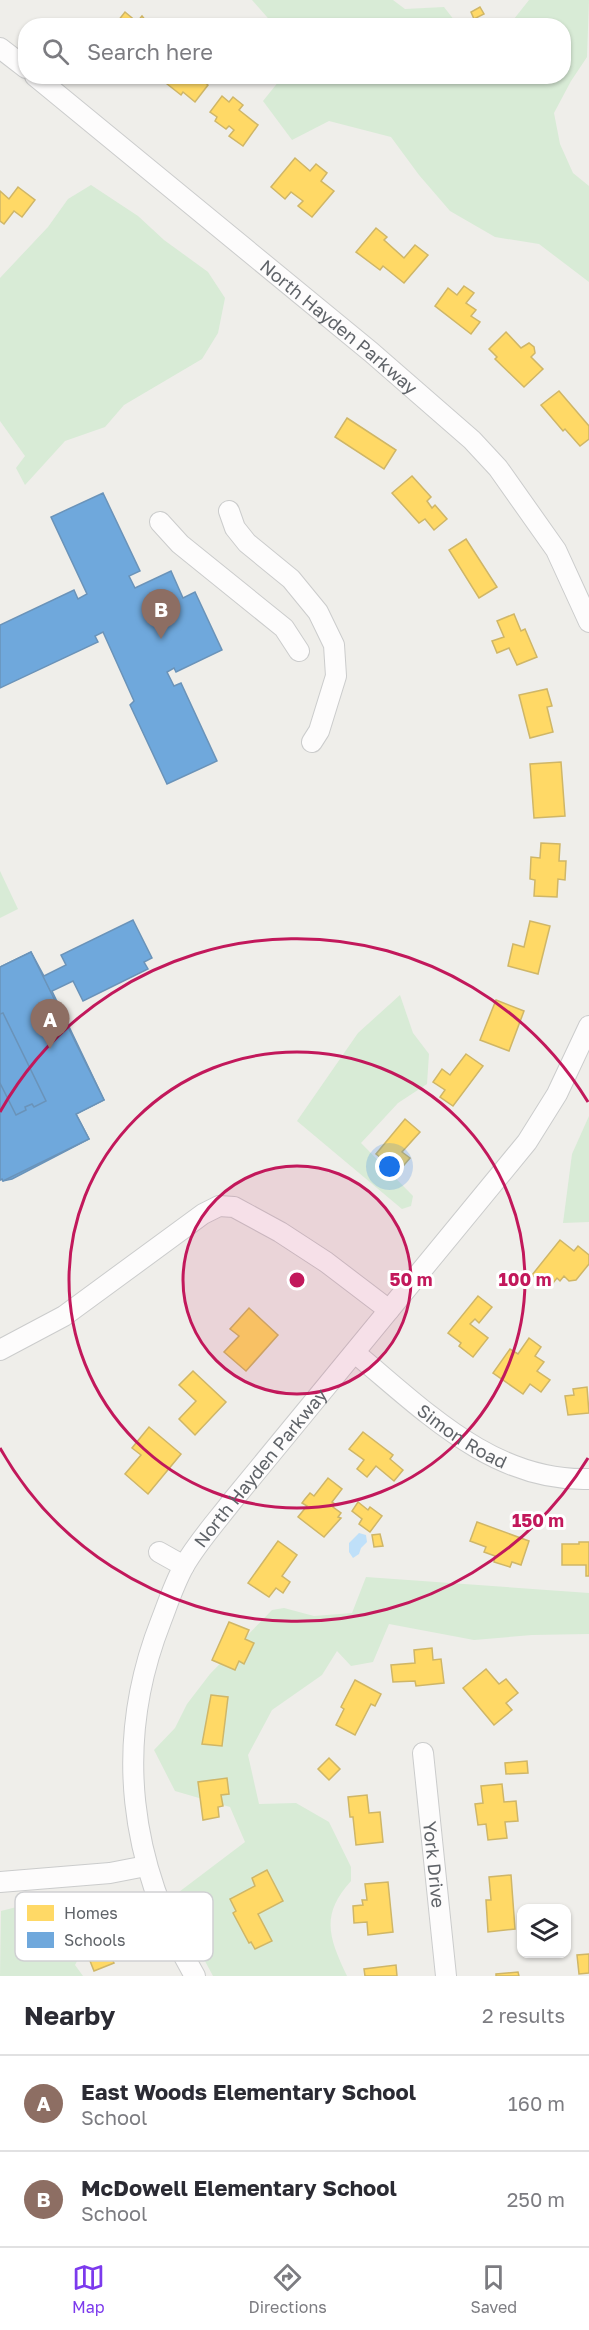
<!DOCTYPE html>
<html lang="en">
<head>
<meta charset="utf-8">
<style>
	:root { --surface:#fff; --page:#f2f2f3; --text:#2b2b33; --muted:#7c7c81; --line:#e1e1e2; --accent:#7c3aed }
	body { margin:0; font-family:"Golos Text",sans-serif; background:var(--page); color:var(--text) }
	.controls { position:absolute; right:18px; bottom:18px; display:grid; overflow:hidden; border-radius:12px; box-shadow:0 2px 4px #0004 }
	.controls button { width:54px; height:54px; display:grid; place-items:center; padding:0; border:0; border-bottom:2px solid var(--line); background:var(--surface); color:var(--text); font:30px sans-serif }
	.you { position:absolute; left:390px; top:1167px; width:21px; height:21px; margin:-15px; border:4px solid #fff; border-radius:50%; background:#1a73e8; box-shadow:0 0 0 9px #1a73e833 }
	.badge { display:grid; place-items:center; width:39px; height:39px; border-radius:50%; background:var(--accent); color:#fff; font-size:20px; font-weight:700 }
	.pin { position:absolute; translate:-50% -50px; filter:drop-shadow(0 2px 3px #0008) }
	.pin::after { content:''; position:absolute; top:32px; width:21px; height:18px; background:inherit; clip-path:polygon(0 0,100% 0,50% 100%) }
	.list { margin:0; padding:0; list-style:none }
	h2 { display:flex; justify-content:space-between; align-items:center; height:78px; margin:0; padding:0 24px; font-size:26px }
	h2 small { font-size:20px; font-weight:400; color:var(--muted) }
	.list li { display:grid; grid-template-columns:39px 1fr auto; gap:18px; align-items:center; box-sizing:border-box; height:96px; padding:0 24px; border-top:2px solid var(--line) }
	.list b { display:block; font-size:22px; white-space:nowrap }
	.list p { margin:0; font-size:20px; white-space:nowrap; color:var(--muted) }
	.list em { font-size:20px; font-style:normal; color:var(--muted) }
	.icon { flex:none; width:33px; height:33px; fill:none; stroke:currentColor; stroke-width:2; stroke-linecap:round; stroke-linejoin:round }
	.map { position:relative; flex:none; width:589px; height:1976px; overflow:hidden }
	.search { position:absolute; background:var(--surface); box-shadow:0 2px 4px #0004; left:18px; right:18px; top:18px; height:66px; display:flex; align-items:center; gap:15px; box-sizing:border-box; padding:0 21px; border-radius:24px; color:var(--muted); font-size:22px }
	.sheet { height:270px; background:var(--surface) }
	nav { display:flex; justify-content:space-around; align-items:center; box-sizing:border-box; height:84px; border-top:2px solid var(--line); background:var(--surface); font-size:16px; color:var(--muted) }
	nav a { display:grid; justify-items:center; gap:3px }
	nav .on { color:var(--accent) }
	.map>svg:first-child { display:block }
</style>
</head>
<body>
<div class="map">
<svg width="589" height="1976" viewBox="0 0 589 1976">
	<rect width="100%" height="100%" fill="#efeeea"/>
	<g fill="#d8ebd6">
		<polygon points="252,0 393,0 405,9 444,7 458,25 274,25"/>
		<polygon points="529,0 589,0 587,57 571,81 554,113 560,144 573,173 589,186 589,282 539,244 495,237 450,211 419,175 391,137 329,121 292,140 263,101 279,81 306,80 305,77 564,76 564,26 501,25 510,24"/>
		<polygon points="91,185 138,216 164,240 208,272 225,298 218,333 202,359 124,405 105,427 65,441 25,485 16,468 25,456 0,421 0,278 48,227 68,199"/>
		<polygon points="0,871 18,909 0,918"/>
		<polygon points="400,995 413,1033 429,1054 427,1084 398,1103 361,1143 413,1196 411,1206 402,1209 297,1121 358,1033"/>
		<polygon points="589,1116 589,1222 563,1223 572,1154"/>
		<path d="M366,1577L589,1593V1634L532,1635L474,1640L389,1624L373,1662L351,1666L337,1651L322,1675L272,1710L248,1755L259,1804L296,1803L329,1822L351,1867V1881C320,1915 329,1938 347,1976H213L171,1898L245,1842L230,1807L175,1791L154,1750L175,1728L187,1704L210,1674L272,1610L284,1608L314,1616L352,1613Z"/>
		<polygon points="90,1895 108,1901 75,1965 83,1976 0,1976 1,1911 36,1902"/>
	</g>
	<polygon fill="#bfe0f9" points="359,1533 366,1535 367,1542 361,1548 359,1554 353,1558 349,1552 349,1543"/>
	<g fill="#ffd966" stroke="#cfb667" stroke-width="1.5">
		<polygon points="480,7 484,14 474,19 471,12"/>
		<polygon points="125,12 137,22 142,16 150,26 114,26"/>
		<polygon points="157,76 197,76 208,85 195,102 183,92 181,95"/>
		<polygon points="222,96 229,102 233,97 243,105 239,110 258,125 243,146 229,136 234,130 229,126 226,129 219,124 215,121 217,117 210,112"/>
		<polygon points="295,158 310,171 316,164 327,173 321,181 334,191 312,217 298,206 303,201 291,192 285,199 271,187"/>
		<polygon points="18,187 35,200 22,217 14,211 4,224 0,221 0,191 9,199"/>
		<polygon points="376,228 387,237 384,240 404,258 415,245 428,255 404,283 383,266 380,270 356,252"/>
		<polygon points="464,286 474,293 466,303 476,310 471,316 480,322 471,334 435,306 448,288 457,295"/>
		<polygon points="506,332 521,348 529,343 534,347 535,353 531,357 543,369 524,387 495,359 497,357 489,349"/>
		<polygon points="559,391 589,426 589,439 580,446 565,429 563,431 541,405"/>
		<polygon points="347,418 396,450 384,469 335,437"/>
		<polygon points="412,476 431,497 427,501 432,508 435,505 447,519 434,530 425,519 419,523 392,493"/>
		<polygon points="466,539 497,587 479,598 449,550"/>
		<polygon points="514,614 521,631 525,629 537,657 517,665 509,648 497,653 492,641 504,637 497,621"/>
		<polygon points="547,689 552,706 547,707 553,732 530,738 519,695"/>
		<polygon points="561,762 565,816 534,818 530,764"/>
		<polygon points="541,843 560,844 559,861 566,861 565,880 558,879 557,897 534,896 535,880 530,879 531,857 540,858"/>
		<polygon points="530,921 550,926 538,974 508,966 513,944 524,947"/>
		<polygon points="496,1000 524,1011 509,1051 480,1040"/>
		<polygon points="466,1054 483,1066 453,1106 440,1097 445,1090 433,1082 442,1069 450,1075"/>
		<polygon points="405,1119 420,1132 402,1152 410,1158 398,1172 376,1154"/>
		<polygon points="560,1240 574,1251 578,1246 589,1255 589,1264 576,1280 569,1281 564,1276 560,1281 557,1278 549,1288 532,1275"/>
		<polygon points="478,1296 492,1307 479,1323 475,1319 470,1324 488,1338 473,1357 459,1346 461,1343 448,1333"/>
		<polygon points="249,1308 278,1335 246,1371 224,1352 239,1336 230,1329"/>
		<polygon points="529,1338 541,1347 535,1356 544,1362 537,1371 550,1380 541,1392 530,1384 523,1394 493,1373 510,1349 518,1354"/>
		<polygon points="193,1371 226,1402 195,1435 179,1419 196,1401 179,1385"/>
		<polygon points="587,1387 589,1413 568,1415 565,1396 574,1395 573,1389"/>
		<polygon points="149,1427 181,1454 148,1494 125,1474 141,1455 132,1448"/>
		<polygon points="363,1432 393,1455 390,1459 403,1470 394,1481 376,1466 367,1477 357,1469 364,1460 349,1449"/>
		<polygon points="328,1478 342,1489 332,1502 335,1504 333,1507 341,1513 338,1517 341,1518 324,1537 298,1517 307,1506 302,1503 305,1499 310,1493 314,1496"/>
		<polygon points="358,1502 368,1510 370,1507 382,1516 370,1532 359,1524 362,1519 352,1511"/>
		<polygon points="477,1522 529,1541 521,1565 512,1562 510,1567 494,1562 495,1556 484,1552 486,1547 470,1541"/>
		<polygon points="380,1534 383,1546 374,1547 372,1535"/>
		<polygon points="278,1541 297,1555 282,1576 290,1582 283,1593 276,1588 269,1597 248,1583"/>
		<polygon points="579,1542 589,1542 589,1576 586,1576 586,1565 562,1565 562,1544 579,1544"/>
		<polygon points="229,1622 249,1630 245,1639 254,1643 244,1664 239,1661 235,1670 212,1660"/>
		<polygon points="432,1648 433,1660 441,1659 444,1683 416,1686 415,1681 393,1682 391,1665 415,1663 414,1650"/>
		<polygon points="486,1669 499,1684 506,1679 518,1693 506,1703 512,1710 494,1725 463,1688"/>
		<polygon points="355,1680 381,1694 375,1706 371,1704 355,1735 336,1725 344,1709 341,1707"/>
		<polygon points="211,1695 228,1697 222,1746 202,1744"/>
		<polygon points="329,1758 340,1769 329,1780 318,1769"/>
		<polygon points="527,1761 528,1773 506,1774 505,1763"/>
		<polygon points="227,1778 229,1794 221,1795 223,1806 218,1807 219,1817 203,1820 198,1782"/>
		<polygon points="502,1784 504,1802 516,1801 518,1821 505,1822 507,1838 488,1840 486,1824 478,1825 475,1804 483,1803 481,1786"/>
		<polygon points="367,1795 369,1813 380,1812 383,1842 356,1845 353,1817 350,1817 348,1797"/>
		<polygon points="267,1870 283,1901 258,1914 272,1941 255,1949 251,1942 249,1943 233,1913 236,1911 230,1899 255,1886 252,1878"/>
		<polygon points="511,1875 515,1929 488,1932 486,1900 491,1900 489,1877"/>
		<polygon points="388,1882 393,1932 368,1935 367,1922 354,1923 353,1906 363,1905 362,1900 367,1900 365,1884"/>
		<polygon points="97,1920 114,1963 94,1971 77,1928"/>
		<polygon points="589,1954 589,1973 579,1974 577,1955"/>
		<polygon points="396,1965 397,1976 365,1976 364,1969"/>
		<polygon points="518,1972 519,1976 496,1976 496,1974"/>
	</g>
	<g fill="#6fa8dc" stroke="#6a93b9" stroke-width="1.5">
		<polygon points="103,493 140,571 129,576 135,588 171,571 183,598 195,592 222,650 176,672 174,668 167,672 174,686 181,683 217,761 167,784 130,705 134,701 103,632 95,636 98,642 0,688 0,625 74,590 78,599 87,594 51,517"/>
		<polygon points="133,920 152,958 144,962 148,969 83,1001 73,981 52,991 104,1100 76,1114 89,1139 12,1179 3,1181 2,1179 0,1180 0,967 31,952 44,976 66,965 61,955"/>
		<polygon points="31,952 104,1100 76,1114 89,1139 3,1181 2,1179 0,1180 0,1083 16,1115 26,1110 25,1107 32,1104 34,1107 46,1101 3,1013 0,1014 0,967"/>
	</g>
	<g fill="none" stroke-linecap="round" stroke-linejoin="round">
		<defs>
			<g id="minor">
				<polyline points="0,48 26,68"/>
				<path id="s1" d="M35,76L371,352L472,440L498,468L556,550L589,622"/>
				<polyline points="229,511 235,528 247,543 291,579 318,612 334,645 336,676 319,731 312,742"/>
				<polyline points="160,522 180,544 284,628 299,651"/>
				<polyline points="0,1350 64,1316 203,1214 219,1206 234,1207 280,1232 326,1262 389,1310"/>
				<path id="s2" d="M355,1353C424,1410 493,1482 589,1479"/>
				<polyline points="159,1552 184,1566"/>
				<path id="s3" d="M423,1753L446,1976"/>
				<polyline points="0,1882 110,1873 146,1866"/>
				<path id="s4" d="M195,1976C129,1864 113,1743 161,1621C168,1603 174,1584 184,1566C197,1543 216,1522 233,1500L527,1142L557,1094L589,1026"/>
			</g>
		</defs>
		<use href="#minor" stroke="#cbcccc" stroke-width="22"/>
		<use href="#minor" stroke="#fdfcfc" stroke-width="20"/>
	</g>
	<circle cx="297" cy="1280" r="114" fill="#c2185b" fill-opacity=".12"/>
	<g fill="none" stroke="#c2185b" stroke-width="3">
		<circle cx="297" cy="1280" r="114"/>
		<circle cx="297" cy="1280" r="228"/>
		<path d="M588 1458A341 341 0 0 1 0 1448M0 1112A341 341 0 0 1 588 1102"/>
	</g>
	<g text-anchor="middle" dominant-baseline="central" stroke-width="6" stroke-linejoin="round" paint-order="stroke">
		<g font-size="18" fill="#5f6368" stroke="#fff">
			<text stroke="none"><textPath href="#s1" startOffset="394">North Hayden Parkway</textPath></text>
			<text stroke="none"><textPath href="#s2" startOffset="136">Simon Road</textPath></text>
			<text stroke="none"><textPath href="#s4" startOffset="554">North Hayden Parkway</textPath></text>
			<text stroke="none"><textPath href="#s3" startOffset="112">York Drive</textPath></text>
		</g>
	</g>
	<rect x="15" y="1892" width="198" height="69" rx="9" fill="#fff" stroke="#cfd0d2" stroke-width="1.5"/>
	<rect x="27" y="1905" width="27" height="16" fill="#ffd966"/>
	<rect x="27" y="1932" width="27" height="16" fill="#6fa8dc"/>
	<g font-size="16" fill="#5f6368">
		<text x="64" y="1919">Homes</text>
		<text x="64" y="1946">Schools</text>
	</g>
	<circle cx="297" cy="1280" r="9" fill="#c2185b" stroke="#fff" stroke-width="3"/>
	<g font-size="18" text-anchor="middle" font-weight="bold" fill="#c2185b" stroke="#fff" stroke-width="6" stroke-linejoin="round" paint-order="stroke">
		<text x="411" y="1286">50 m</text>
		<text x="525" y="1286">100 m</text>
		<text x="538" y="1527">150 m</text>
	</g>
</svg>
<div class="controls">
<button><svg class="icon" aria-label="layers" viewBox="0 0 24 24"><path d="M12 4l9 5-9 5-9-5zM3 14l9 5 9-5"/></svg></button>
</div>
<div class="you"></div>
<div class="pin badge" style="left:50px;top:1049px;background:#8d6e63">A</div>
<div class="pin badge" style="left:161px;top:639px;background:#8d6e63">B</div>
<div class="search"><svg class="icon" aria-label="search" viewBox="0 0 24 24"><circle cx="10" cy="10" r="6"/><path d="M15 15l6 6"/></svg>Search here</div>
</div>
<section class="sheet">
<h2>Nearby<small>2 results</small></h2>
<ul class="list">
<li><span class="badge" style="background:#8d6e63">A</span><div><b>East Woods Elementary School</b><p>School</p></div><em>160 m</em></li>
<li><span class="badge" style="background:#8d6e63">B</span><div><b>McDowell Elementary School</b><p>School</p></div><em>250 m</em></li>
</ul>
</section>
<nav>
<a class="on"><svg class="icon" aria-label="map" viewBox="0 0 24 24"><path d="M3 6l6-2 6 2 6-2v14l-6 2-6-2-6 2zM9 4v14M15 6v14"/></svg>Map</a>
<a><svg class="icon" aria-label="directions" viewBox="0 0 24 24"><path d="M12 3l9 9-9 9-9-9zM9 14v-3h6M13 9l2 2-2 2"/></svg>Directions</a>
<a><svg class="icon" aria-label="saved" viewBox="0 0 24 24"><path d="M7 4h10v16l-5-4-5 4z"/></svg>Saved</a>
</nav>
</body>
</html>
